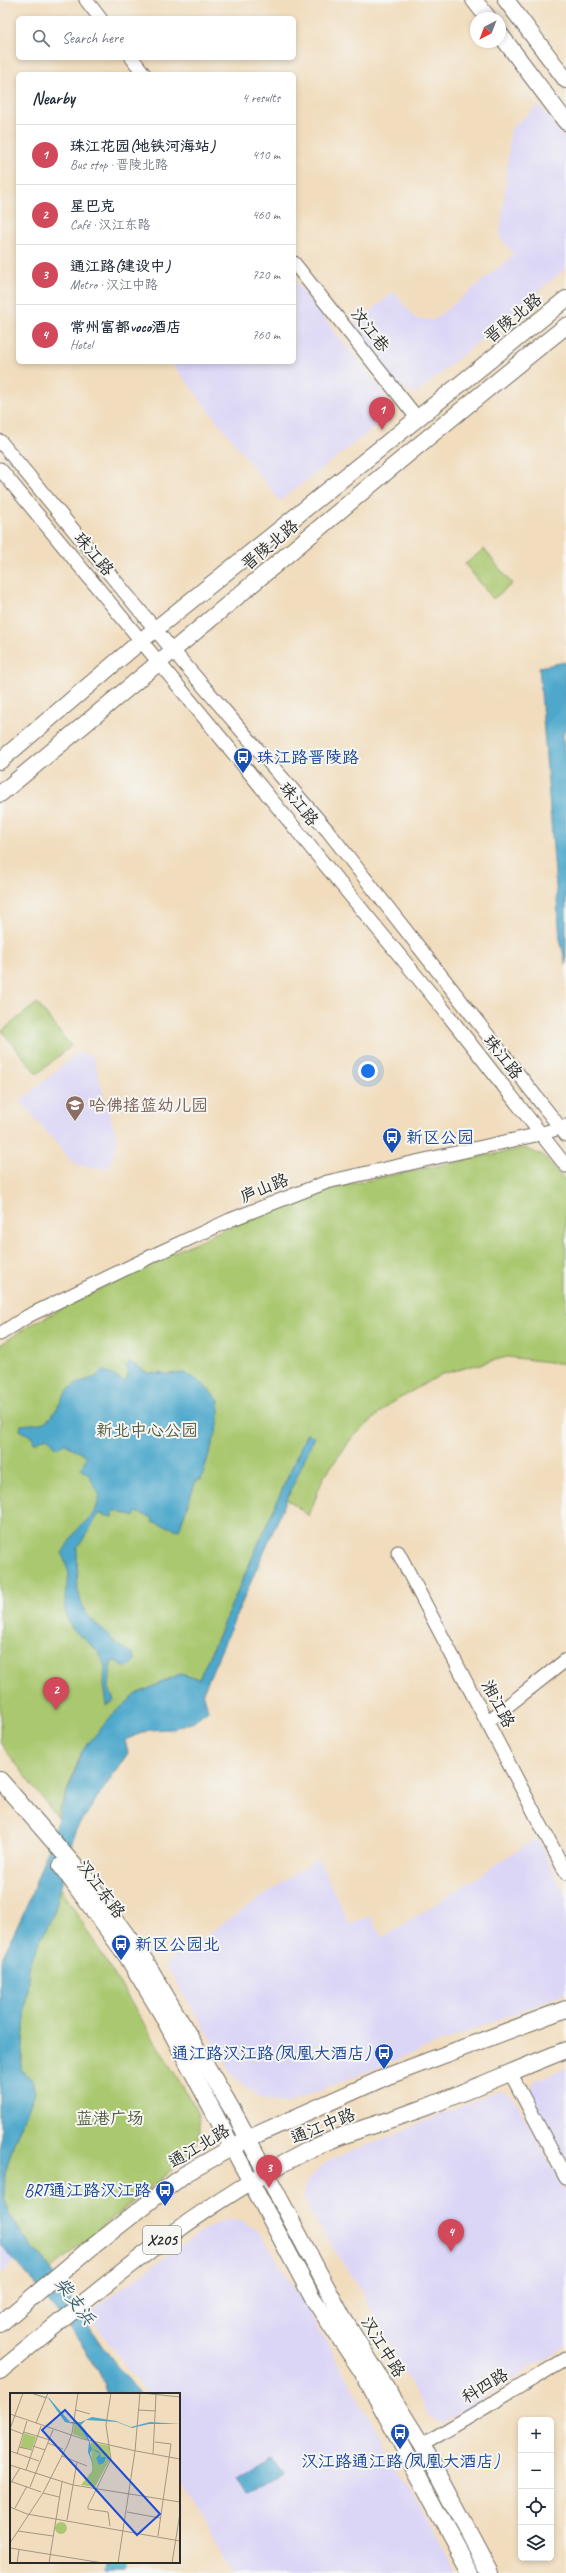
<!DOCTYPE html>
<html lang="en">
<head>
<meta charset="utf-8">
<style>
	:root { --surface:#fff; --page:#f6f6f7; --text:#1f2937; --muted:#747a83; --line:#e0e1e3; --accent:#d1495b }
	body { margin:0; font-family:Caveat,"LXGW WenKai TC",sans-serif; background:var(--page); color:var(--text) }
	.controls { position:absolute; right:12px; bottom:12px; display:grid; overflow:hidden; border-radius:6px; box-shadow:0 2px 6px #0003 }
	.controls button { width:36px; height:36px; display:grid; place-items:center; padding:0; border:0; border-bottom:1px solid var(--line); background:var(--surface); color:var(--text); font:20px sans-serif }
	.compass { position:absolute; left:470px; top:12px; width:36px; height:36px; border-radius:50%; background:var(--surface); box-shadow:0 2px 6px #0003; rotate:222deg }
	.you { position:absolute; left:368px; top:1071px; width:14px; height:14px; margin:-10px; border:3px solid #fff; border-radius:50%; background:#1a73e8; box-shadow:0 0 0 6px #1a73e833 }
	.badge { display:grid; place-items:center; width:26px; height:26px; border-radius:50%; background:var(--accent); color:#fff; font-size:13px; font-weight:700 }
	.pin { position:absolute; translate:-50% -33px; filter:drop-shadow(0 1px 2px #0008) }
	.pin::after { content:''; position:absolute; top:21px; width:14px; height:12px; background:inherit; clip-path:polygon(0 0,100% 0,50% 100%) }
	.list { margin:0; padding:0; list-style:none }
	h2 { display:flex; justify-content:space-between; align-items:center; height:52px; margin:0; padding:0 16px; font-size:17px }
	h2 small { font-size:13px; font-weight:400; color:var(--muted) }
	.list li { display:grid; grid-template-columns:26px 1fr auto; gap:12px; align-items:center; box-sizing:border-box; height:60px; padding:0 16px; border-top:1px solid var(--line) }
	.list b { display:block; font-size:15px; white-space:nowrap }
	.list p { margin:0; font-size:13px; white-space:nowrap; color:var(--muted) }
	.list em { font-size:13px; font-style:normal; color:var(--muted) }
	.icon { flex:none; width:22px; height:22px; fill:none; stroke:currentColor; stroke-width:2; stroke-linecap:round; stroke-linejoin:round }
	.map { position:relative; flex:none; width:566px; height:2573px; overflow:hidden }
	.search { position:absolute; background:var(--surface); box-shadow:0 2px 6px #0003; left:16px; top:16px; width:280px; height:44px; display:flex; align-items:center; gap:10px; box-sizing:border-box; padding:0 14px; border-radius:6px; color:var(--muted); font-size:15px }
	.panel { position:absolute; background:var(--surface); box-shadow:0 2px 6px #0003; left:16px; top:72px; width:280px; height:292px; border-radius:6px }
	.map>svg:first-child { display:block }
</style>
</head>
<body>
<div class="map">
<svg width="566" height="2573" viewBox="0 0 566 2573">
	<rect width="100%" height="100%" fill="#f6f6f2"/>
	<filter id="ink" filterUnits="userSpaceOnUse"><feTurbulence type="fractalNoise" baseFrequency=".025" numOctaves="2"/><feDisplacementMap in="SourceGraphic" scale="8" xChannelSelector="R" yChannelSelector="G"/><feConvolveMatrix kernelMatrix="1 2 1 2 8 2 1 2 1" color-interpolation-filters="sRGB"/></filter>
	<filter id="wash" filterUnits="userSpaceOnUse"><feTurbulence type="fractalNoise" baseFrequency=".012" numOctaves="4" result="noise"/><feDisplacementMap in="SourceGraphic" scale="16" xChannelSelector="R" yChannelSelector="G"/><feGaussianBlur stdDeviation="0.9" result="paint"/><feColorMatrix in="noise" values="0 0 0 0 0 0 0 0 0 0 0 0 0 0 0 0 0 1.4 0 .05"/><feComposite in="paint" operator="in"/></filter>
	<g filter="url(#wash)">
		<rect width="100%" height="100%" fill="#f1ddbe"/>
		<g fill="#dcd6f6">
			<polygon points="539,105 566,140 566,268 417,393 400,387 352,326 394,292 416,319 434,320 514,255 500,237 511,128"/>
			<polygon points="294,280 386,396 388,417 280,501 171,362 294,362"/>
			<polygon points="78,1053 92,1055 118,1142 108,1169 75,1165 20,1101"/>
			<polygon points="537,1838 566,1896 566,1993 287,2103 274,2102 261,2098 236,2080 165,1964 318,1858 350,1925 370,1916 383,1938"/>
			<polygon points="566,2068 566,2161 530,2094 536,2080"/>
			<polygon points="501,2090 513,2096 566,2193 566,2346 443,2423 428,2416 361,2291 311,2214 303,2197 306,2182 324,2163"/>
			<polygon points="225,2220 243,2221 261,2235 305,2305 417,2501 455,2573 232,2573 179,2481 179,2394 148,2394 86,2314 207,2228"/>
			<polygon points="0,2244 16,2261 0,2274"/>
		</g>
		<g fill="#aac86f" stroke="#6a7a4d">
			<polygon points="484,549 512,584 493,599 465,564"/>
			<polygon points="37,1003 71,1046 37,1074 2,1031"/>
			<polygon points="524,1148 544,1156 566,1182 566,1364 507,1357 442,1374 391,1403 351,1439 323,1478 309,1516 286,1498 314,1437 307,1433 199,1679 180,1674 137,1694 82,1751 57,1817 0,1743 0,1345 27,1327 150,1263 233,1225 330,1188"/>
			<path d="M61,1888L194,2105C204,2128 202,2140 185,2159L51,2269L42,2256L33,2250L11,2217L4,2198L5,2174L13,2145L35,2093L32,2079L21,2070L29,1963L54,1913Z"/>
		</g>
		<g fill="#4ea8cc" stroke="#3c6a7c">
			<polygon points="565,662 566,728 563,734 566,771 566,965 560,939 539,667"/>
			<path d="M130,1362L148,1373L168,1374L185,1373L203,1384L219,1401V1423L201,1480L196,1481L179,1530L152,1522L153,1518L136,1512L134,1517L114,1510L113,1517L99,1514L77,1549L78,1593L85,1612L97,1625L117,1644L133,1654L136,1660L131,1665L124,1666L115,1661L111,1663L109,1688L114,1701L107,1706L104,1684L105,1664L98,1651L71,1628L65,1613V1596L69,1574L62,1553L76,1531L95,1512L100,1496L88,1474L81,1469L87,1456L65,1444L57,1448L47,1437L34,1443L32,1437L20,1430L21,1425C28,1424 40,1424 46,1421C59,1412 61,1394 74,1385C84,1377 90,1384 103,1370L125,1382L128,1374L126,1366Z"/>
			<path d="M307,1433L314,1437L203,1692L208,1710L194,1721L171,1729L149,1730L125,1740L128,1753L75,1831L54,1913L29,1964L21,2070L32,2079L35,2093L13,2145L5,2174L4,2198L11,2217L33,2250L42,2256L102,2346L140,2394H107C105,2365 23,2268 0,2244V1963L29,1901L82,1751L113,1714L137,1694L180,1674L199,1679Z"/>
			<polygon points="271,2454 281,2471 246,2492 236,2475"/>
			<polygon points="109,2562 128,2562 128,2573 108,2573"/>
		</g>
	</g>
	<g filter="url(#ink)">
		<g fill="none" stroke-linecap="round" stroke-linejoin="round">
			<defs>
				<g id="minor">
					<polyline points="86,0 100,18"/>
					<polyline points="132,58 144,74"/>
					<polyline points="294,263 418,419"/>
					<polyline points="0,441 174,652 328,831 566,1135"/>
					<polyline points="0,469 441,1006 566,1166"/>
					<polyline points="0,1334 28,1316 154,1255 230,1220 327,1182 540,1134 566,1126"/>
					<polyline points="398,1552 566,1873"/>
					<polyline points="487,1722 566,1660"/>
					<polyline points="510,2072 566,2178"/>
					<polyline points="422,2445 566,2359"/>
				</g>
				<g id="major">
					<polyline points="474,0 488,18"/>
					<polyline points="506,0 566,80"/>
					<polyline points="500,34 566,122"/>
					<polyline points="0,761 142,640 566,299"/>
					<path d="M0,794C190,639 374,478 566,326"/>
					<polyline points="0,1780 86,1879 146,1962 237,2118 343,2318 422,2445 490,2573"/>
					<polyline points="61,1866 128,1958 160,2011 312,2297 363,2373 471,2573"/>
					<polyline points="0,2324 87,2251 185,2174 247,2139 388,2076 566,2009"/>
					<path d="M0,2371C98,2291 191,2209 305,2152C341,2133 390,2121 429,2106C475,2088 520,2068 566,2050"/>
				</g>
			</defs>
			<use href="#minor" stroke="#70695e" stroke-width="15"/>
			<use href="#major" stroke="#70695e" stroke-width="18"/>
			<use href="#minor" stroke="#fff" stroke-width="13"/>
			<use href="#major" stroke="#fff" stroke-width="16"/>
		</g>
	</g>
	<defs>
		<symbol id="bus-pin" viewBox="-11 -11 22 30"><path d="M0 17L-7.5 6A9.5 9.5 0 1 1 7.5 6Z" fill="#1a4fb4" stroke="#f6f6f2"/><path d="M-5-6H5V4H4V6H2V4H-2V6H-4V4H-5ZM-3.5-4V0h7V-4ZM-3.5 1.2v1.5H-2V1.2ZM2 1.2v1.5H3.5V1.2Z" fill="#fff"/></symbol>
		<symbol id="school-pin" viewBox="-11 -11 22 30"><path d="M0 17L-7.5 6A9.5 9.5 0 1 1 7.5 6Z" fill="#8d6e63" stroke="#f6f6f2"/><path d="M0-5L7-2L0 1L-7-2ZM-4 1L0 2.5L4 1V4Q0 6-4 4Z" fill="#fff"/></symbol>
	</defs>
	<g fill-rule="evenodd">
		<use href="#bus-pin" x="232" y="746" width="22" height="30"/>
		<use href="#school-pin" x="64" y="1094" width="22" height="30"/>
		<use href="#bus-pin" x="381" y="1126" width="22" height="30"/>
		<use href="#bus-pin" x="110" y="1933" width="22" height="30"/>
		<use href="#bus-pin" x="373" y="2042" width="22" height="30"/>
		<use href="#bus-pin" x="154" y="2179" width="22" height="30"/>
		<use href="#bus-pin" x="389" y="2422" width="22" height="30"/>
	</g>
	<g text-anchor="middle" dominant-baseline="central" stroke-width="4" stroke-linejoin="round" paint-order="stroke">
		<rect fill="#f6f6f2" stroke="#686867" stroke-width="1" x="143" y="2226" width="38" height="28" rx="3"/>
		<g font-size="16" font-weight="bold" fill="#2b2b2b">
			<text x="162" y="2240">X205</text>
		</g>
		<g font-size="17" fill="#2b2b2b" stroke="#f6f6f2">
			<text transform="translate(513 318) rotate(-39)">晋陵北路</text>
			<text transform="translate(370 330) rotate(52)">汶江巷</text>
			<text transform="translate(270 545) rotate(-40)">晋陵北路</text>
			<text transform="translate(94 554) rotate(50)">珠江路</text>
			<text transform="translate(299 804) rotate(51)">珠江路</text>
			<text transform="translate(503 1057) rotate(52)">珠江路</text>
			<text transform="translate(264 1188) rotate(-22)">庐山路</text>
			<text transform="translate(498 1704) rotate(62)">湘江路</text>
			<text transform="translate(101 1889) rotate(53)">汉江东路</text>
			<text transform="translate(323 2126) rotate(-22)">通江中路</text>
			<text transform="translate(199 2146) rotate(-31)">通江北路</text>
			<text transform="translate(383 2347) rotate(58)">汉江中路</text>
			<text transform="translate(485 2386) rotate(-31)">科四路</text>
		</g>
		<g font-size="17" fill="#164399" stroke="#f6f6f2" text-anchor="start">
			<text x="257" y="757">珠江路晋陵路</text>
			<text x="406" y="1137">新区公园</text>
			<text x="135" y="1944">新区公园北</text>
			<text x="370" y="2053" text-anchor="end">通江路汉江路(凤凰大酒店)</text>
			<text x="151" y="2190" text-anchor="end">BRT通江路汉江路</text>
			<text x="400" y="2461" text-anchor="middle">汉江路通江路(凤凰大酒店)</text>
		</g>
		<g font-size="17" fill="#785e54" stroke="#f6f6f2" text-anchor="start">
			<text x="89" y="1105">哈佛摇篮幼儿园</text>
		</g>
		<g font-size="17" fill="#515a3f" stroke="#f6f6f2">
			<text x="147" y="1430">新北中心公园</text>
			<text x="110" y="2118">蓝港广场</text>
		</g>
		<g font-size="18" font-style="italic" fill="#395d6b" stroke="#f6f6f2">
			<text transform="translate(75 2301) rotate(53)">柴支浜</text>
		</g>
	</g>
	<g transform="translate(10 2393)">
		<rect width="170" height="170" fill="#f1ddbe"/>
		<path d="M64,31L69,32L78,47L63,41ZM14,40L26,44L22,56L10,55ZM81,49L99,53L100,66L85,94L71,92L82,78ZM45 135a6 6 0 1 1 12 0a6 6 0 1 1-12 0Z" fill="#aac86f"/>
		<path d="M25,0L39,5L60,29H71L82,24L106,28L121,34L140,29L170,31H139L122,35L107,29L76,27L71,32L76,38L82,56L88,58L90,60L91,64H96L94,70L89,72L86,65L90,61L82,56L80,60L84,74L78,59L79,49L69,32L55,29L38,5Z" fill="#4ea8cc"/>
		<path fill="none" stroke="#a29683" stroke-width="1" d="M21,0L36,5M132,0L170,4M66,17L80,21M129,17L146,18M0,21L73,46L126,58M26,30L38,0M0,36L13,0M0,36L13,41M14,39L40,47M145,49L161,51L148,143M38,50L53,56M23,53L35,57M9,54L22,57M0,58L29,68M126,58L170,66M7,61L17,28M143,61L146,2M52,63L77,73M0,72L63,92L170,109M16,77L31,33M0,88L31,99M0,91L10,75M20,94L43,37M33,100L49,104M0,114L17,121L170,148M5,115L17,93M117,119L150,125M57,127L67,69M100,133L98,119L78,116V113L101,66L96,32L101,0M8,138L43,143M0,150L33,100L58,51L62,40L68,0M0,155L93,170M7,170L9,157M39,170L52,89M108,170L125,58L130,0M162,170L170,120"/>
		<path fill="#1d4ed8" fill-opacity="0.15" stroke="#1d4ed8" stroke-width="2" d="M55,17L150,121L127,142L32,37Z"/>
		<rect width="170" height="170" fill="none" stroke="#2b2b2b" stroke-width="2"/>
	</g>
</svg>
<div class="controls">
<button>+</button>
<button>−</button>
<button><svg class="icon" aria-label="locate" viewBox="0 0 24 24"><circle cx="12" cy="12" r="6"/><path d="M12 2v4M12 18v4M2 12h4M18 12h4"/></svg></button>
<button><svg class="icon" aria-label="layers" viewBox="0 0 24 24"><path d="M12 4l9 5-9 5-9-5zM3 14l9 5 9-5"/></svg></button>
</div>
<svg class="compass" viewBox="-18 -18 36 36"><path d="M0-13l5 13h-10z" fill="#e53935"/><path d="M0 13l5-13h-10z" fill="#747a83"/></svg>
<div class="you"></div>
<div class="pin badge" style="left:382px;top:430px">1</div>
<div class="pin badge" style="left:56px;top:1710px">2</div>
<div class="pin badge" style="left:269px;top:2188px">3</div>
<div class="pin badge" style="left:451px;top:2252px">4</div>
<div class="search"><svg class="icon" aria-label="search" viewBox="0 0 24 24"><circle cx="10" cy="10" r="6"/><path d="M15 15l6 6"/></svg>Search here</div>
<section class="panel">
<h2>Nearby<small>4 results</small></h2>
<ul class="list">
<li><span class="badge">1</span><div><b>珠江花园(地铁河海站)</b><p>Bus stop · 晋陵北路</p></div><em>410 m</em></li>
<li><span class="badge">2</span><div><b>星巴克</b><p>Café · 汉江东路</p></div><em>460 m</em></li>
<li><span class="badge">3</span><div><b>通江路(建设中)</b><p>Metro · 汉江中路</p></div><em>720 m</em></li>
<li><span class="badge">4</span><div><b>常州富都voco酒店</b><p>Hotel</p></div><em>760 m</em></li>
</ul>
</section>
</div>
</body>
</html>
